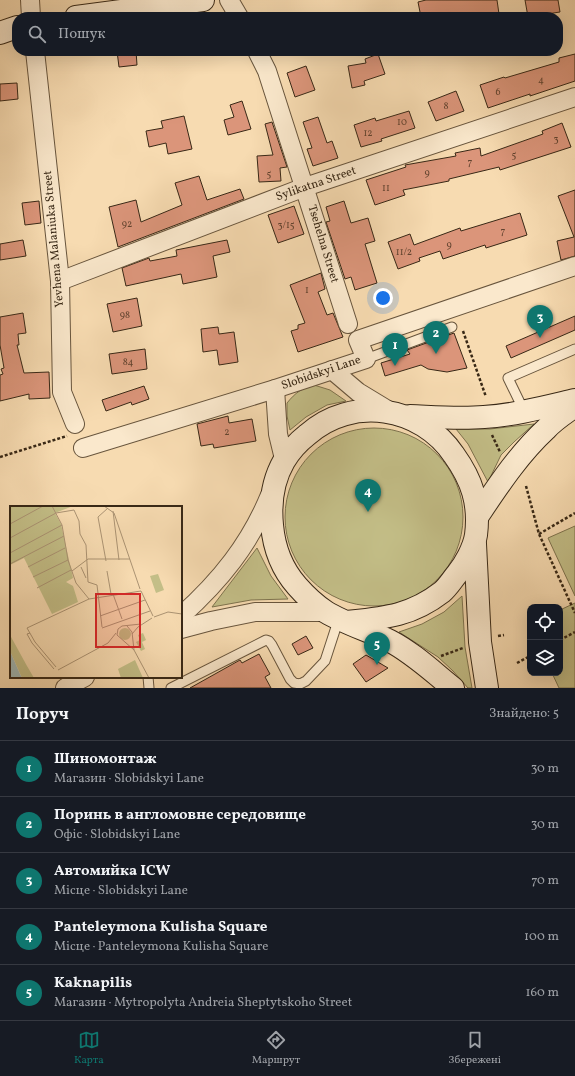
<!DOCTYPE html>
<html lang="uk">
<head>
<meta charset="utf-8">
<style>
	:root { --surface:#171b24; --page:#20242c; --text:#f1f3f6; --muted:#9ea1a6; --line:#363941; --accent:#0f766e }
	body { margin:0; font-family:Vollkorn,serif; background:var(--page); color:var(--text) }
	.controls { position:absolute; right:12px; bottom:12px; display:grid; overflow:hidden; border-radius:8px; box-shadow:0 4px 16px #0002 }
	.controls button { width:36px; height:36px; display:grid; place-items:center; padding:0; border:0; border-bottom:1px solid var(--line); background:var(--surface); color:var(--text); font:20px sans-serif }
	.you { position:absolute; left:383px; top:298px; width:14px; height:14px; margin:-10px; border:3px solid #fff; border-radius:50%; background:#1a73e8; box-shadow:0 0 0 6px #1a73e833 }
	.badge { display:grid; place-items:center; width:26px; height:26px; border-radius:50%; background:var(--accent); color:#fff; font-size:13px; font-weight:700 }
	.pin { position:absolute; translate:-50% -33px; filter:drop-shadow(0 1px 2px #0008) }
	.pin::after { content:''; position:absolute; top:21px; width:14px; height:12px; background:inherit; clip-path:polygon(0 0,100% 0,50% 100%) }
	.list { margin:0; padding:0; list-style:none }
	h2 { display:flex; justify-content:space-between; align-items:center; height:52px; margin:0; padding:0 16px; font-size:17px }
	h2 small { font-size:13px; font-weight:400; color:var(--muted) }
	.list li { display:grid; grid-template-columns:26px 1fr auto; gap:12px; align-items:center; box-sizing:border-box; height:56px; padding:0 16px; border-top:1px solid var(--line) }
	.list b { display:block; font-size:15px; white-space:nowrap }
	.list p { margin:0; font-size:13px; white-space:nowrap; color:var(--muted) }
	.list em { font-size:13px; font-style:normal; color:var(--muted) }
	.icon { flex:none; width:22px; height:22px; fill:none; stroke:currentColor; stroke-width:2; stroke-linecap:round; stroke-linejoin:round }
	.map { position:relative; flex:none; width:575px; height:688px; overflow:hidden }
	.search { position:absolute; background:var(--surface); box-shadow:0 4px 16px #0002; left:12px; right:12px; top:12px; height:44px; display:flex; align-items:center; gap:10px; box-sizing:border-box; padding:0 14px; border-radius:16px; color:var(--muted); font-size:15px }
	.sheet { height:332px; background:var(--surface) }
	nav { display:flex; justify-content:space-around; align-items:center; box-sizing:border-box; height:56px; border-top:1px solid var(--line); background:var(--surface); font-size:11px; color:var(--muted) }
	nav a { display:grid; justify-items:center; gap:2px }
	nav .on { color:var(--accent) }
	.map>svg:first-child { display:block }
</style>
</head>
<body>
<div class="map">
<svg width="575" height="688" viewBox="0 0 575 688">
	<rect width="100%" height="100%" fill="#f7dbb1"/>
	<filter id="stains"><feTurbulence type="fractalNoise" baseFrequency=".005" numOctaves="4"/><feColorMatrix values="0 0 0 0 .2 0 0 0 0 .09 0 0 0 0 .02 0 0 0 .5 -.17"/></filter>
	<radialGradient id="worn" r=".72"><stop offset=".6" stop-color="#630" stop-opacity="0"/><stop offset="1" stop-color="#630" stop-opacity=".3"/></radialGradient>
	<g fill="#c3be87" stroke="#7e734e">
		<path d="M314,385L330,390L346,401L327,405L306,417L290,430L287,416V403C296,392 301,389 314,385Z"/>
		<polygon points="534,424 514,442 501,455 488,482 468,444 456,429 490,429"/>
		<circle cx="374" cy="517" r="89"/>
		<polygon points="575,526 575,596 548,538"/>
		<polygon points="257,548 271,576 288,599 251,600 212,607"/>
		<polygon points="462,596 465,647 472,688 468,688 453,671 438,657 399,632 422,624 444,612"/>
		<polygon points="575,603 575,688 559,688 552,673 560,673 560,610"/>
	</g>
	<g fill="#db957a" stroke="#382816">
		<polygon points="426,0 497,0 499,14 479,17 421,17 418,2"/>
		<polygon points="525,0 558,0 560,12 540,15 541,17 528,17"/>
		<polygon points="117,51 136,51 137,65 119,67"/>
		<polygon points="378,54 385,74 364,81 365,85 352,88 348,66 366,63 365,59"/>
		<polygon points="575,54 575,81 530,96 530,94 488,108 480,85 504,77 505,78 559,62 559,58"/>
		<polygon points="306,66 315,90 295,97 287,73"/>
		<polygon points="17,83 18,99 0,101 0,84"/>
		<polygon points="456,91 464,111 436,121 428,102"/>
		<polygon points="242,101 251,129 228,135 224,120 234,117 230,105"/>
		<polygon points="409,111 415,128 381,139 382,141 361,147 354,125 375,118 376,121"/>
		<polygon points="184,116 192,149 168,154 166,143 149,147 146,131 163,128 161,121"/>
		<polygon points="318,117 327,143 332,141 338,158 313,166 307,149 312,148 303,122"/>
		<polygon points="272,122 287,167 280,168 281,181 259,182 257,156 273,155 265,124"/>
		<polygon points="562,123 571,147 500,170 499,167 449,179 449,181 403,190 405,195 375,205 366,180 406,167 405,165 456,156 455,153 480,148 481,156 543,134 542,131"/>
		<polygon points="199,176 207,200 240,189 244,199 118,247 109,207 136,200 141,222 182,205 175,183"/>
		<polygon points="575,190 575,256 561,260 557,241 574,237 558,196"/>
		<polygon points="39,201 41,223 25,225 22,203"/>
		<polygon points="344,201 351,223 368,218 375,241 365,244 377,283 355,290 351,277 345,279 326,222 330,221 326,207"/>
		<polygon points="294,206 304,234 278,243 268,215"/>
		<polygon points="520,213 527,235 486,248 485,245 443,259 440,251 419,258 420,261 398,269 388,242 410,234 414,245 460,228 461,231"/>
		<polygon points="23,240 26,256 0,260 0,244"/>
		<polygon points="227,240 230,252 213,256 217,277 183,284 181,274 126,286 122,268 149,258 150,261 177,256 176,250"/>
		<polygon points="321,273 325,289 318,292 327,315 333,313 343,337 298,352 291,331 298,329 298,325 305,323 290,285"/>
		<polygon points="137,298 142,326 113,332 107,304"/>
		<polygon points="23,313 26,333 18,334 19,345 17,345 24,373 49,372 50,398 29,399 29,394 0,401 0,375 3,374 1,369 4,368 0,345 0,317"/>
		<polygon points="575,316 575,330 511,358 506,346"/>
		<polygon points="218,327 219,334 234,332 238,362 219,365 217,350 203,352 201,329"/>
		<polygon points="454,333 467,368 447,372 428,369 421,365 385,376 381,363 410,354 407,350"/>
		<polygon points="145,349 147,369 112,374 109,354"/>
		<polygon points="144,386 149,399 132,405 131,402 106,411 102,400"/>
		<polygon points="228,416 229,423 252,419 256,441 214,448 213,444 201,446 197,424"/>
		<polygon points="306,636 313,648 298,655 292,644"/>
		<polygon points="259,654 270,674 265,677 271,688 190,688 240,660 242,663"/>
		<polygon points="366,655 388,668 366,682 353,664"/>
	</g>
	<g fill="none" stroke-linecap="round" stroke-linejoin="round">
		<defs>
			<g id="service">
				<polyline points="366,359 452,327"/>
				<polyline points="524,411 508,378 575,349"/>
				<polyline points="148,677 149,688"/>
				<polyline points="171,688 266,640 269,641 272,645 290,679 294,683 300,684 306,681 325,661 339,618"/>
			</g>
			<g id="minor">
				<polyline points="30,0 31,17"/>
				<polyline points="229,0 239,17"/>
				<polyline points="35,51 60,281 62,392 75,424"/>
				<polyline points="257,51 267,71 348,324"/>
				<polyline points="60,281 305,187 575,97"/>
				<polyline points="332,370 358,392 391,412"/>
				<polyline points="275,389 278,434 284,459"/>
				<polyline points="83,448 275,389 366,359 358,340 575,266"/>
				<path d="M181,616C220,581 250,544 270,495"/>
				<polyline points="181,629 211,621 255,612 326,612"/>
				<polyline points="65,688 85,677"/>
			</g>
			<g id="secondary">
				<polyline points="76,17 203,0"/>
				<polyline points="0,33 17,27"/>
				<path d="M410,416C435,417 459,419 484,417C515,415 545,407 575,400"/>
				<path d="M477,517C498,486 518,455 546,429C554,420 565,413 575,406"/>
				<polyline points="475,544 480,642 487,688"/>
				<path d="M347,622C384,618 411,616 442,592C448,587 452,580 457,574C465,564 474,548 476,535C480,504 472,480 454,455C421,406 352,395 307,435C298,442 290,451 284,461C273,480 270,504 272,525C274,548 282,569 297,586C304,594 317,606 326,612C346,624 370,631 390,641C413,653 433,672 453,688"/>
			</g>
		</defs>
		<use href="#service" stroke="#68553d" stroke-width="11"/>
		<use href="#minor" stroke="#68553d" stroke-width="20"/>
		<use href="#secondary" stroke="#382816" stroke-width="24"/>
		<g stroke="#382816" stroke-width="2.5" stroke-dasharray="3 2" stroke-linecap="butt">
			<polyline points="463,331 486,397"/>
			<polyline points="492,435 500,452"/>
			<polyline points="0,457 67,436"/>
			<polyline points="526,486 539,534 575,613"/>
			<polyline points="539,534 575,513"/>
			<polyline points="498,636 504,635"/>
			<polyline points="560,640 575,632"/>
			<polyline points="441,656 463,648"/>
			<polyline points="517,663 530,656"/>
		</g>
		<use href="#service" stroke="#fae8cc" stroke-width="9"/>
		<use href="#minor" stroke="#fae8cc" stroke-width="18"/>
		<use href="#secondary" stroke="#fae8cc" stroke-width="22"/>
	</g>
	<g text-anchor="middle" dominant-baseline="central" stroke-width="3.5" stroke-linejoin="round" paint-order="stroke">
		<g font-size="10" fill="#61432f">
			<text x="541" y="80">4</text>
			<text x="498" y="92">6</text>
			<text x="446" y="106">8</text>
			<text x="402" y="122">10</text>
			<text x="368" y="133">12</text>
			<text x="556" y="139">3</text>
			<text x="514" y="155">5</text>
			<text x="470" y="162">7</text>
			<text x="427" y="173">9</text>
			<text x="269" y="174">5</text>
			<text x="386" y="188">11</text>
			<text x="127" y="224">92</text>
			<text x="286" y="225">3/15</text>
			<text x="503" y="231">7</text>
			<text x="449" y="245">9</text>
			<text x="404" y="252">11/2</text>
			<text x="307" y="290">1</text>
			<text x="125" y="315">98</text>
			<text x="128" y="362">84</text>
			<text x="227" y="432">2</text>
		</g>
		<g font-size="12" fill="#382816" stroke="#fae8cc">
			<text transform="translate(316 184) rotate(-19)">Sylikatna Street</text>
			<text transform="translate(54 239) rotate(-95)">Yevhena Malaniuka Street</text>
			<text transform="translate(323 244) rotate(73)">Tsehelna Street</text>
			<text transform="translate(321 373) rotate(-19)">Slobidskyi Lane</text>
		</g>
	</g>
	<g transform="translate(10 506)">
		<rect width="172" height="172" fill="#f7dbb1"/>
		<path d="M0,0H63L45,7L51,18L63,72L56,76L63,80L68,96L42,108L14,52L0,59ZM148,68L154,84L146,87L140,70ZM109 128a6 6 0 1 1 12 0a6 6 0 1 1-12 0ZM133,127L136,134L132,136L135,143L131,145L126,136L130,134L128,129ZM0,129L17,160L24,172H12L0,145ZM125,154L133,172H111L108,163Z" fill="#c3be87"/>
		<path d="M0,145L10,168L12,172H0Z" fill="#a1b9b6"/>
		<path fill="none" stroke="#ab9373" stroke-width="1" d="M42,0L52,19L58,54L66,77L79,93L131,85M94,0L104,7L130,83M103,5L109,54M0,18L33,0M0,32L46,7L64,4L69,15L70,28L76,39L78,76L87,79L92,121M0,47L52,19M96,55L88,11L98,2M0,58L54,30M18,61L55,42M71,61L76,72M62,65L78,53H120M97,65L101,88M23,71L58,54M27,82L61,64M131,85L143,110M103,88L112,113M90,110L135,94M144,111L158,106L172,108M131,118L112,120L108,123L107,129L124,144L139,172M117,120L122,126L124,144M92,122L140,105M20,127L17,128L22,137L44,163M122,128L128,121L142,112M46,161L25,136L17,122L79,93M48,164L98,137L106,127"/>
		<path fill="#d62828" fill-opacity="0.15" stroke="#d62828" stroke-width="2" d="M86,88H130V141H86Z"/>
		<rect width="172" height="172" fill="none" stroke="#382816" stroke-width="2"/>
	</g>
	<rect width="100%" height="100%" filter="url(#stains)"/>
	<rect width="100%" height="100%" fill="url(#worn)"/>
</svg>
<div class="controls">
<button><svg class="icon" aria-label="locate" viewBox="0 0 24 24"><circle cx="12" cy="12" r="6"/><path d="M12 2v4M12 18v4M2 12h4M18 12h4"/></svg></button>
<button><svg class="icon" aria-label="layers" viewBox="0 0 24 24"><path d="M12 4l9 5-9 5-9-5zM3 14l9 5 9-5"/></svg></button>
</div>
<div class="you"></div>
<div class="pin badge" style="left:395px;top:366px">1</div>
<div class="pin badge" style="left:436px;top:354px">2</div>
<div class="pin badge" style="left:540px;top:338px">3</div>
<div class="pin badge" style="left:368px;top:512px">4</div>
<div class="pin badge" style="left:377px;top:665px">5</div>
<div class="search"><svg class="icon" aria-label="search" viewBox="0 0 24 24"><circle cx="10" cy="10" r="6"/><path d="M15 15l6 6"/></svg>Пошук</div>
</div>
<section class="sheet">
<h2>Поруч<small>Знайдено: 5</small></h2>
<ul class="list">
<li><span class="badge">1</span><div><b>Шиномонтаж</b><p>Магазин · Slobidskyi Lane</p></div><em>30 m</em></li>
<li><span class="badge">2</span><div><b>Поринь в англомовне середовище</b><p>Офіс · Slobidskyi Lane</p></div><em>30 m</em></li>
<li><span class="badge">3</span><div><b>Автомийка ICW</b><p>Місце · Slobidskyi Lane</p></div><em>70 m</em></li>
<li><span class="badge">4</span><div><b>Panteleymona Kulisha Square</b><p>Місце · Panteleymona Kulisha Square</p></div><em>100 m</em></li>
<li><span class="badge">5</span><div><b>Kaknapilis</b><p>Магазин · Mytropolyta Andreia Sheptytskoho Street</p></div><em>160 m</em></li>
</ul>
</section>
<nav>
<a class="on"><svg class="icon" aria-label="map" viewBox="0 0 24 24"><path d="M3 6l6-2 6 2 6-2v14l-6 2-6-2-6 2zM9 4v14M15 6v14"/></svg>Карта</a>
<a><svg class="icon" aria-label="directions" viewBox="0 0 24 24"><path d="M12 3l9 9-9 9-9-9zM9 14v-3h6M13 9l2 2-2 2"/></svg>Маршрут</a>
<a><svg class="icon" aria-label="saved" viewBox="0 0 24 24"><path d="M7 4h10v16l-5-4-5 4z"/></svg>Збережені</a>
</nav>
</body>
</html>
